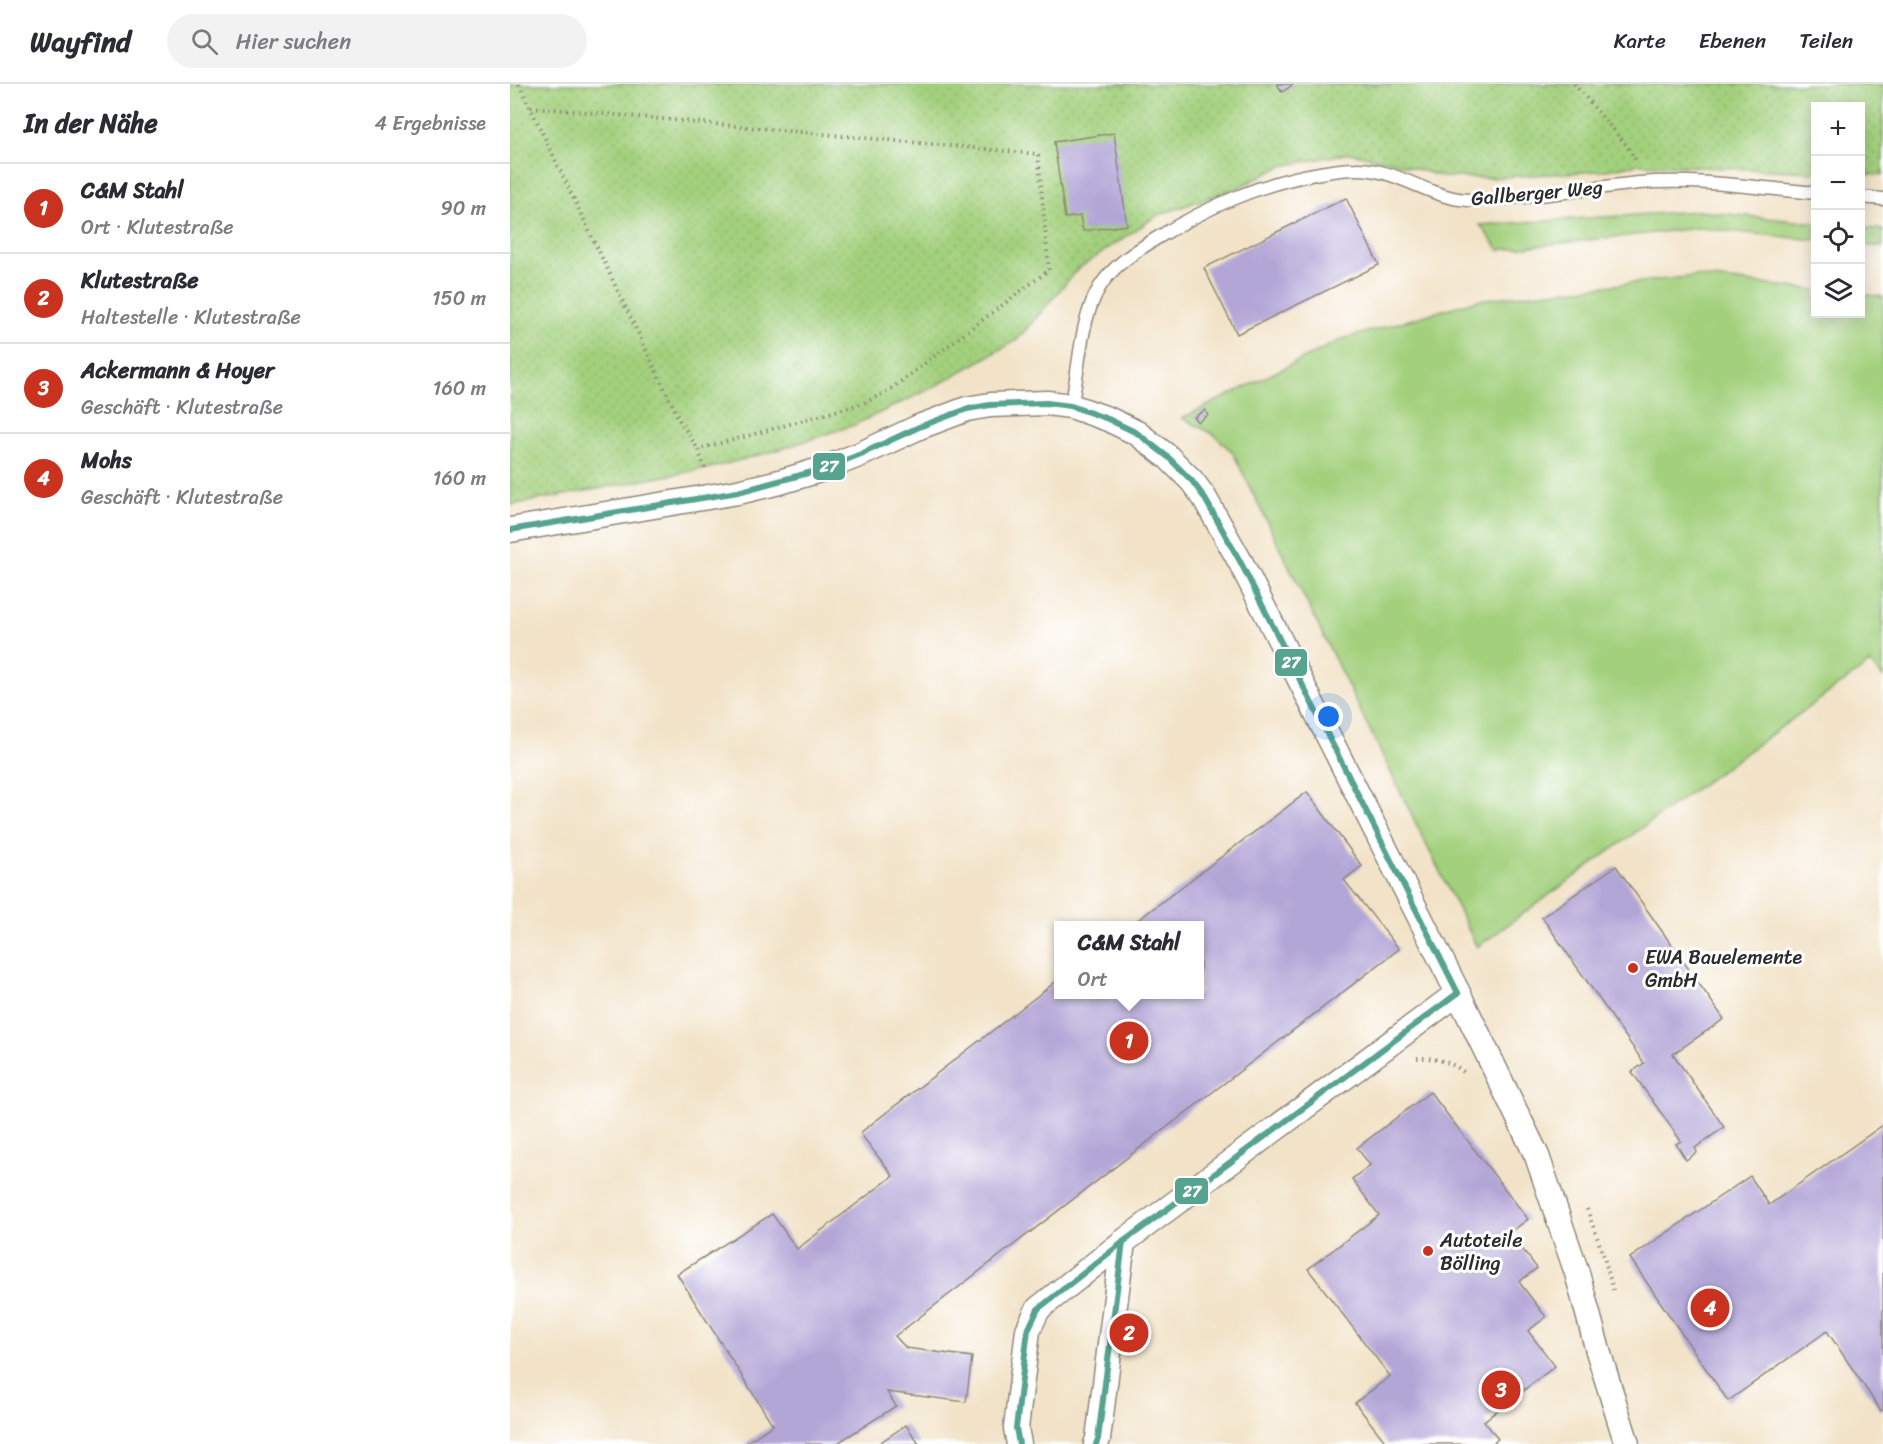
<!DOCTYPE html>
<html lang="de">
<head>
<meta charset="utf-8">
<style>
	:root { --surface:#fff; --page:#f2f2f3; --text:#2b2b33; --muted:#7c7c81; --line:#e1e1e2; --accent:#c8321e }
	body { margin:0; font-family:Sriracha,sans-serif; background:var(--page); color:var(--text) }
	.controls { position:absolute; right:18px; top:18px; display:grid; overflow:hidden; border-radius:0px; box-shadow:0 3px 15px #0003 }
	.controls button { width:54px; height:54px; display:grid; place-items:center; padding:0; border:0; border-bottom:2px solid var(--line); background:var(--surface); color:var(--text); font:30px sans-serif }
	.you { position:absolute; left:819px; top:633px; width:21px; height:21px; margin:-15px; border:4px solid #fff; border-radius:50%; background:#1a73e8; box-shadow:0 0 0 9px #1a73e833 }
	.badge { display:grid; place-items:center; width:39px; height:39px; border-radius:50%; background:var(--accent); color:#fff; font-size:20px; font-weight:700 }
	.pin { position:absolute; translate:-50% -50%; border:3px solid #fff; box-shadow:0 2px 6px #0006 }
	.popup { position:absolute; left:544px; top:837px; width:150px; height:78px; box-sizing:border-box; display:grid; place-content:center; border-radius:0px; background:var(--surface); filter:drop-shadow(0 2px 4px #0005); font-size:20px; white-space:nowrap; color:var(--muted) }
	.popup b { font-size:22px; color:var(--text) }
	.popup::after { content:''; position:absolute; left:50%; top:100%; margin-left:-12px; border:12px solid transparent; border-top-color:var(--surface) }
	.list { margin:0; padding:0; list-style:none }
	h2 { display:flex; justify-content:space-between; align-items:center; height:78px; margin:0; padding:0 24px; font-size:26px }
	h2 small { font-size:20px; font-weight:400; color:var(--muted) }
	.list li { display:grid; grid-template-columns:39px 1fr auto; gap:18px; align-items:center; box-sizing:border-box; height:90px; padding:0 24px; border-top:2px solid var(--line) }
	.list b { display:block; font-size:22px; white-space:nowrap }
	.list p { margin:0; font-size:20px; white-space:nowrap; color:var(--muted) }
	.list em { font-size:20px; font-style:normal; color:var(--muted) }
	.icon { flex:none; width:33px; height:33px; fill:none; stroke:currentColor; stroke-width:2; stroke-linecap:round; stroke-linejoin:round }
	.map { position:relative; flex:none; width:1373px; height:1360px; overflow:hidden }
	header { display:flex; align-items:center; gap:36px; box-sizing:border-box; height:84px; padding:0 30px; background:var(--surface); border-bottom:2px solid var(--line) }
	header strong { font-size:28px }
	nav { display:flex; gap:33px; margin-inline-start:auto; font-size:21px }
	.search { width:420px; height:54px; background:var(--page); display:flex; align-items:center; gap:15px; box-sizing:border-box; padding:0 21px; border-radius:33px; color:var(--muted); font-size:22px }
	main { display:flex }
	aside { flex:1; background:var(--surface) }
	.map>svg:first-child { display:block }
</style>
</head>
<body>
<header>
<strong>Wayfind</strong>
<div class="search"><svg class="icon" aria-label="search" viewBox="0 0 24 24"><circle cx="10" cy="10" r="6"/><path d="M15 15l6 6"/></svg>Hier suchen</div>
<nav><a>Karte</a><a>Ebenen</a><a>Teilen</a></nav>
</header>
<main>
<aside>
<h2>In der Nähe<small>4 Ergebnisse</small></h2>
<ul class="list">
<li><span class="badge">1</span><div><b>C&amp;M Stahl</b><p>Ort · Klutestraße</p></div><em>90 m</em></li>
<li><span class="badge">2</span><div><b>Klutestraße</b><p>Haltestelle · Klutestraße</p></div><em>150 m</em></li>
<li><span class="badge">3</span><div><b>Ackermann &amp; Hoyer</b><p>Geschäft · Klutestraße</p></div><em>160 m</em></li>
<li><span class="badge">4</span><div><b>Mohs</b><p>Geschäft · Klutestraße</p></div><em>160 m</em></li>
</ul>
</aside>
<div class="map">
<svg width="1373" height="1360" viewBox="0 0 1373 1360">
	<defs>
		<pattern id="garden-dots" width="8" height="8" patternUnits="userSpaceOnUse" patternTransform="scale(1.5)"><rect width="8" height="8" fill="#a3d07d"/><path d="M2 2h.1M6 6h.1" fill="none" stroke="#8cb36c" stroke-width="1.8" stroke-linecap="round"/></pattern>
	</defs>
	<rect width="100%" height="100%" fill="#fff"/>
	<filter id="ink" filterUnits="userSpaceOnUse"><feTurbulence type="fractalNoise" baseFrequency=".0167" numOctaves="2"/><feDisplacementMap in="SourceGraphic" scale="12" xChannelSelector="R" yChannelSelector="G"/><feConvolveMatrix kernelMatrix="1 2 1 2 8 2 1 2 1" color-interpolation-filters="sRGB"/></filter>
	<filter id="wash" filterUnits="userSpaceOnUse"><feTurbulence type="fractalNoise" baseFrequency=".008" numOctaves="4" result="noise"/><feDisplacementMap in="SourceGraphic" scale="24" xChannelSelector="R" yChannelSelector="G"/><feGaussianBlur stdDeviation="1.35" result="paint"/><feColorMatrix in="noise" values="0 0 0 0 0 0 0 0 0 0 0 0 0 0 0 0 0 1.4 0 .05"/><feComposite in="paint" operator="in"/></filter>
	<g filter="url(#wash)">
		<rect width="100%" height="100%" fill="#f2e3c8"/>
		<g fill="#a3d07d" stroke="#677e54" stroke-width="1.5">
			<polygon points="1188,127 1305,139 1305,156 1189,144 989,166 970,141"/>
			<polygon points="1351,143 1373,146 1373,163 1351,161"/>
			<polygon points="1186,192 1305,206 1306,230 1350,230 1351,210 1373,213 1373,593 1360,579 967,863 723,369 705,351 672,334 833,255 968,216"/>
		</g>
		<polygon fill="url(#garden-dots)" stroke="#677e54" stroke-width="1.5" points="0,0 1373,0 1373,91 1351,90 1350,22 1306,22 1305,88 1129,80 1090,87 979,94 933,93 880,77 840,69 772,82 727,104 648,131 568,185 507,256 424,303 344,341 268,366 204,383 0,421"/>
		<g id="blocks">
			<g fill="#b2a6d7">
				<polygon points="767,0 784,0 772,8"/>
				<polygon points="604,49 617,141 573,147 570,132 555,134 544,58"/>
				<polygon points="836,114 869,181 727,250 694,184"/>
				<polygon points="695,326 698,331 688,338 684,333"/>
				<polygon points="797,708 852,782 834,796 889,865 385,1252 396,1264 462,1273 456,1318 377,1308 386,1322 326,1360 234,1360 263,1341 167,1190 262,1130 287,1165 383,1092 350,1049 548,896 548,910 690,910 690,842 620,842"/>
				<polygon points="1106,782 1214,935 1163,970 1214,1043 1185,1064 1187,1068 1176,1076 1166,1060 1171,1057 1122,988 1134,979 1032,833"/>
				<polygon points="920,1008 1018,1135 1000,1149 1027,1184 1009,1198 1036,1233 1018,1247 1045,1282 974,1337 988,1355 982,1360 877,1360 845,1319 880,1292 798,1185 869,1131 842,1095 860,1081 847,1064"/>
				<polygon points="1373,1041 1373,1325 1371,1327 1317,1247 1218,1317 1120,1174 1240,1092 1259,1121"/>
				<polygon points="396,1341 409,1360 368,1360"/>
			</g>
		</g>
	</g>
	<g filter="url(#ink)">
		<use href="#blocks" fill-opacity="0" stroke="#8e877a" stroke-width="1.5"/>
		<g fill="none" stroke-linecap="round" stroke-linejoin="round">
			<defs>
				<g id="service">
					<polyline points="1350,113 1373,115"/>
					<path d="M561,322C570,284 569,239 589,204C602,182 626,167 647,154C698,123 750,99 810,89C821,87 834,85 846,85C886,84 919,114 958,116C976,117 995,114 1012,113C1051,109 1090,103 1129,99C1188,94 1248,104 1306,109"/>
				</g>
				<g id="minor">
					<polyline points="0,446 228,408 270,398 313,385 351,370 409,343 457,325 480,321 537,319 561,322 598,335 627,349 658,373 682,397 694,413 731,479 948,909 1027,1072 1067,1189 1088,1267 1117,1360"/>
					<polyline points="509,1360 506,1344 518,1246 528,1225 613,1158 948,909"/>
					<polyline points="586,1360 588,1355 613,1158"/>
				</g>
			</defs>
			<use href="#service" stroke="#8e877a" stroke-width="15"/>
			<use href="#minor" stroke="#8e877a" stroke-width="27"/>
			<g stroke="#8e877a" stroke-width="4" stroke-dasharray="1.5 4.5" stroke-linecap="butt">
				<polyline points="9,0 170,337 188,365 196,388"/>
				<polyline points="1064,0 1118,63 1127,78"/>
				<polyline points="21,23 528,70 539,186 378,307 354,319 234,353 188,365"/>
				<path d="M907,974C924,973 943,978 956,990"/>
				<polyline points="1077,1125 1094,1173 1103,1206"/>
			</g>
			<use href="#service" stroke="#fff" stroke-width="12"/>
			<use href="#minor" stroke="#fff" stroke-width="24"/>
			<defs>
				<g id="bus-1">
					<polyline points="0,446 228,408 313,385 351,370 409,343 457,325 480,321 537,319 561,322 598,335 627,349 658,373 682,397 694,413 731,479 948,909"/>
					<polyline points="509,1360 506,1344 518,1246 528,1225 613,1158 948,909"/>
					<polyline points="586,1360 588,1355 613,1158"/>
				</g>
			</defs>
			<use href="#bus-1" stroke="#fff" stroke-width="10"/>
			<use href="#bus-1" stroke="#56a38f" stroke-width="6"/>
		</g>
	</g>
	<g fill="#c8321e" stroke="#fff" stroke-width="2">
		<circle cx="1123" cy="884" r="6"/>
		<circle cx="918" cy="1167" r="6"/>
	</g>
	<g text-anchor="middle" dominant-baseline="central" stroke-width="6" stroke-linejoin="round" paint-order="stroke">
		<g font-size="20" fill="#2b2b2b" stroke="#fff">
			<text transform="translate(1027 109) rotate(-5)">Gallberger Weg</text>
		</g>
		<g font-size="20" fill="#2b2b2b" stroke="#fff" text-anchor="start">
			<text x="1135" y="873">EWA Bauelemente<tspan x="1135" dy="23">GmbH</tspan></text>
			<text x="930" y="1156">Autoteile<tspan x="930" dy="23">Bölling</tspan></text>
		</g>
	</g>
	<g stroke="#fff" stroke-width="2">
		<rect x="302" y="368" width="34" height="29" rx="6" fill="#56a38f"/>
		<rect x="764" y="564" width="34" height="29" rx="6" fill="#56a38f"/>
		<rect x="664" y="1093" width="35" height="28" rx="6" fill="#56a38f"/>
	</g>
	<g font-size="16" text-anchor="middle" font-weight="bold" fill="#fff">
		<text x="319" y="388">27</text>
		<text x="781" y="584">27</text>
		<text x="682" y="1113">27</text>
	</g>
</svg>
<div class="controls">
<button>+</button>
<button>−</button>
<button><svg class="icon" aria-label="locate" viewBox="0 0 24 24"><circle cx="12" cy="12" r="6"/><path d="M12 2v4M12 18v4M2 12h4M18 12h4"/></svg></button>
<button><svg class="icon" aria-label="layers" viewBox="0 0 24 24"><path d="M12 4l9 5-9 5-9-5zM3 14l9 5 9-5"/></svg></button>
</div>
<div class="you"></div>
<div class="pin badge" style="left:619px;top:957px">1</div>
<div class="popup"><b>C&amp;M Stahl</b>Ort</div>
<div class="pin badge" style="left:619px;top:1249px">2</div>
<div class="pin badge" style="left:991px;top:1306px">3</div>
<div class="pin badge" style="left:1200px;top:1224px">4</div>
</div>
</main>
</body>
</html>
